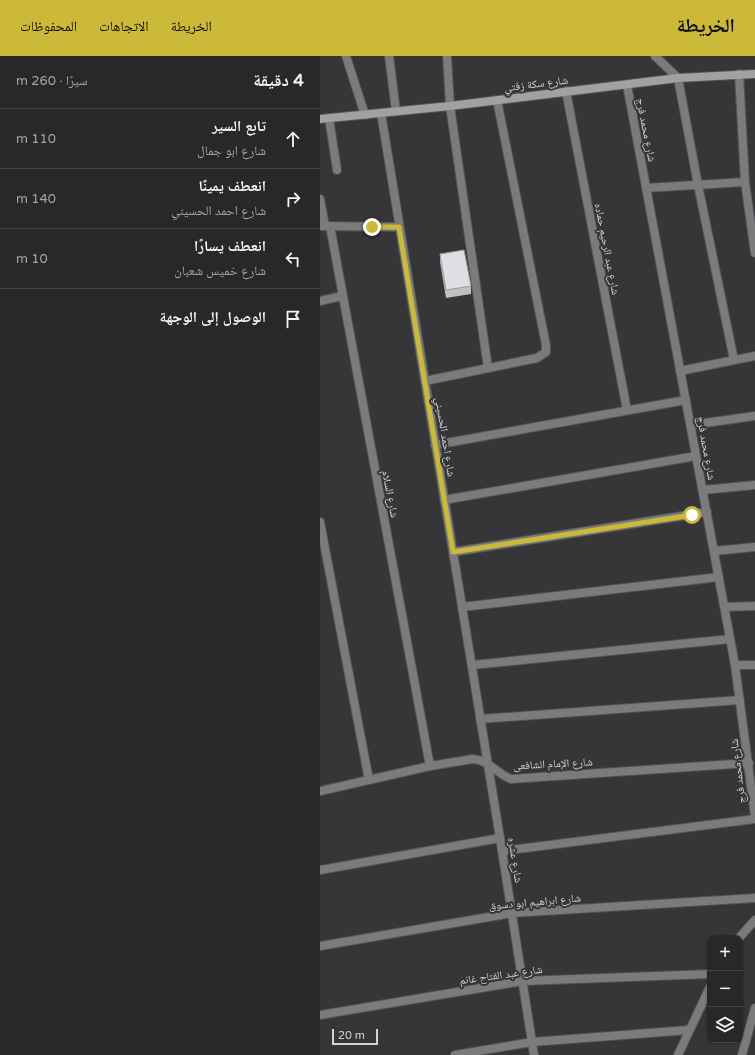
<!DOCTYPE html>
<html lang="ar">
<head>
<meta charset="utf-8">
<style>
	:root { --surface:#28282b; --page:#303033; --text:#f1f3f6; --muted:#a5a6a9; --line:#444447; --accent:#ccb939 }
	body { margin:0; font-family:"Varela Round","Noto Naskh Arabic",sans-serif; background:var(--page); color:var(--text); direction:rtl }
	.controls { position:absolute; right:12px; bottom:12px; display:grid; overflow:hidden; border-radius:8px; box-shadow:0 1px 3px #0004 }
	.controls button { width:36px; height:36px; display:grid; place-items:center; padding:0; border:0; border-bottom:1px solid var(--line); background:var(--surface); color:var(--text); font:20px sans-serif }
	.scale { position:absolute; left:12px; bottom:10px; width:46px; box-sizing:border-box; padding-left:4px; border:2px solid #d2d3d4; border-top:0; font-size:11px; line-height:14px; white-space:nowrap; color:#d2d3d4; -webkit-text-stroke:3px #363639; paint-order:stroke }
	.stop { position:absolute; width:12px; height:12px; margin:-9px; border:3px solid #ccb939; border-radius:50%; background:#fff }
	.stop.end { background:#ccb939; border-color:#fff; box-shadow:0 1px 4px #0008 }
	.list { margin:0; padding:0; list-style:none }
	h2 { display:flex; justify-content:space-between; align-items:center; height:52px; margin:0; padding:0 16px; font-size:17px }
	h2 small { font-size:13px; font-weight:400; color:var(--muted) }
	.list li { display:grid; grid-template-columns:26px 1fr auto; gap:12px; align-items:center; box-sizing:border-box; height:60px; padding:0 16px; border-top:1px solid var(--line) }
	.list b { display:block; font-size:15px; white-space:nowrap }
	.list p { margin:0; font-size:13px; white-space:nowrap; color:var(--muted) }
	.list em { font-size:13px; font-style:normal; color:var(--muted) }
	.icon { flex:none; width:22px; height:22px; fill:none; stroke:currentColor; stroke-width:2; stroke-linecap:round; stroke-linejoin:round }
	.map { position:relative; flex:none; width:435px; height:999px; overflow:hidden; direction:ltr }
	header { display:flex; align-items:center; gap:24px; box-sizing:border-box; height:56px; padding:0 20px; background:var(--accent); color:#111 }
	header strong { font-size:19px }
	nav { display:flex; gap:22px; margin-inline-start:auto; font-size:14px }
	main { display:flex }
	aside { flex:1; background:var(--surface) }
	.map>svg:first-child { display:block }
</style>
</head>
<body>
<header>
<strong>الخريطة</strong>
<nav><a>الخريطة</a><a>الاتجاهات</a><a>المحفوظات</a></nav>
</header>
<main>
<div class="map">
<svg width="435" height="999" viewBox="0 0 435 999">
	<rect width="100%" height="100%" fill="#363639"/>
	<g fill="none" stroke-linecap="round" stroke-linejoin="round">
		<defs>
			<g id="street">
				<polyline points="26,0 45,59"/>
				<polyline points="69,0 76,55"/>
				<polyline points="127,0 130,50 168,312"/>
				<polyline points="335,0 358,22 378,129 414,304"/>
				<polyline points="419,18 425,126 435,197"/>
				<polyline points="307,29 415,609 435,761"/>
				<polyline points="246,35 307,354"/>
				<polyline points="61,57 180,782 214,999"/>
				<polyline points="9,62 17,114"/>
				<polyline points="326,132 425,126"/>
				<polyline points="0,143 5,170"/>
				<polyline points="0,170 79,171"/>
				<polyline points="10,170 110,710"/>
				<polyline points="0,245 22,240"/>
				<polyline points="360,315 435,300"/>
				<polyline points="105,325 217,302 226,296 226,289 177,44"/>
				<polyline points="371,369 435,360"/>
				<polyline points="115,389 366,344"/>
				<polyline points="383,434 435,429"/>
				<polyline points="124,444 376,400"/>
				<polyline points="0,466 49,724"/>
				<polyline points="394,495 435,491"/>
				<polyline points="133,496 387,456"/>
				<polyline points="142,551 399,521"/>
				<polyline points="405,551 435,550"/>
				<polyline points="152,609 410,583"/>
				<polyline points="415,609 435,609"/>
				<polyline points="160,663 420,644"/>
				<path d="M0,735L110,710L153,703C169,704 177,718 191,723L429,707"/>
				<polyline points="182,795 435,763"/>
				<polyline points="0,814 180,782"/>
				<polyline points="419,882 435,864"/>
				<polyline points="0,890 192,857 435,842"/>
				<polyline points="0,959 203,925 390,918"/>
				<polyline points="135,999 212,986 369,974"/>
				<polyline points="358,999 390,931"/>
				<polyline points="422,999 435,952"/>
			</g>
			<polyline id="secondary" points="0,63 130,50 358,22 435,18"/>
		</defs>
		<use href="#street" stroke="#525255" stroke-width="10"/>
		<use href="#secondary" stroke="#525255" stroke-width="10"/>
		<use href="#street" stroke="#7a7b7c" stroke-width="8"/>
		<use href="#secondary" stroke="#a0a1a3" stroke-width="8"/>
	</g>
	<polygon fill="#bfc0c2" points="120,198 151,230 151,238 126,242 120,206"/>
	<polygon fill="#dedfe2" stroke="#9b9c9e" points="144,194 151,230 126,234 120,198"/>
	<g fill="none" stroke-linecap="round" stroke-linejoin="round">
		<polyline stroke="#ccb939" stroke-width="5" points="52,171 79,171 133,496 372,459"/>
	</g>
	<g text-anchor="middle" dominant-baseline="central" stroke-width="4" stroke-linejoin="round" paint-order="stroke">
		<g font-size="11" fill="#d2d3d4" stroke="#363639">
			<text transform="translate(216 28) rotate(-7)">شارع سكة زفتي</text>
			<text transform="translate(326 74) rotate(79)">شارع محمد فرج</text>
			<text transform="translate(287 193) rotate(79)">شارع عبد الرحيم حماده</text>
			<text transform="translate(125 381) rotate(81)">شارع احمد الحسيني</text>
			<text transform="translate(386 392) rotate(80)">شارع محمد فرج</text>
			<text transform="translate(70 438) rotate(79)">شارع السلام</text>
			<text transform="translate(233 708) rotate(-3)">شارع الإمام الشافعى</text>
			<text transform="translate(418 715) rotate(-97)">شارع محمد فرج</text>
			<text transform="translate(195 804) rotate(81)">شارع عشره</text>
			<text transform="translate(215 846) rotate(-5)">شارع ابراهيم ابو دسوق</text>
			<text transform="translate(181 919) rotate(-8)">شارع عبد الفتاح غانم</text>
		</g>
	</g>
</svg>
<div class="controls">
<button>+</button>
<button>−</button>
<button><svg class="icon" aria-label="layers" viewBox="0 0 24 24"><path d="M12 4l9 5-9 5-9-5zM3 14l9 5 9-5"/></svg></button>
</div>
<div class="scale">20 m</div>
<div class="stop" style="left:372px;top:459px"></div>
<div class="stop end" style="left:52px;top:171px"></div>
</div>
<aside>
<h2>4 دقيقة<small>سيرًا · 260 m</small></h2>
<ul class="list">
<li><svg class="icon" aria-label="ahead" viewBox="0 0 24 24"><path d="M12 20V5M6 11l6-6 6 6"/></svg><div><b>تابع السير</b><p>شارع ابو جمال</p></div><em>110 m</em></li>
<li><svg class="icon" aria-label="right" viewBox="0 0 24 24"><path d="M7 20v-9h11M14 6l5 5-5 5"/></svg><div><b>انعطف يمينًا</b><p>شارع احمد الحسيني</p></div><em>140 m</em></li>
<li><svg class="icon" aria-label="left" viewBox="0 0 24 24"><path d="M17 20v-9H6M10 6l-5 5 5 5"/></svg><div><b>انعطف يسارًا</b><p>شارع خميس شعبان</p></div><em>10 m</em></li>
<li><svg class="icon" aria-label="arrive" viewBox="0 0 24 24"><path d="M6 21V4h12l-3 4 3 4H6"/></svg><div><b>الوصول إلى الوجهة</b></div></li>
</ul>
</aside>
</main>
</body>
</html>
